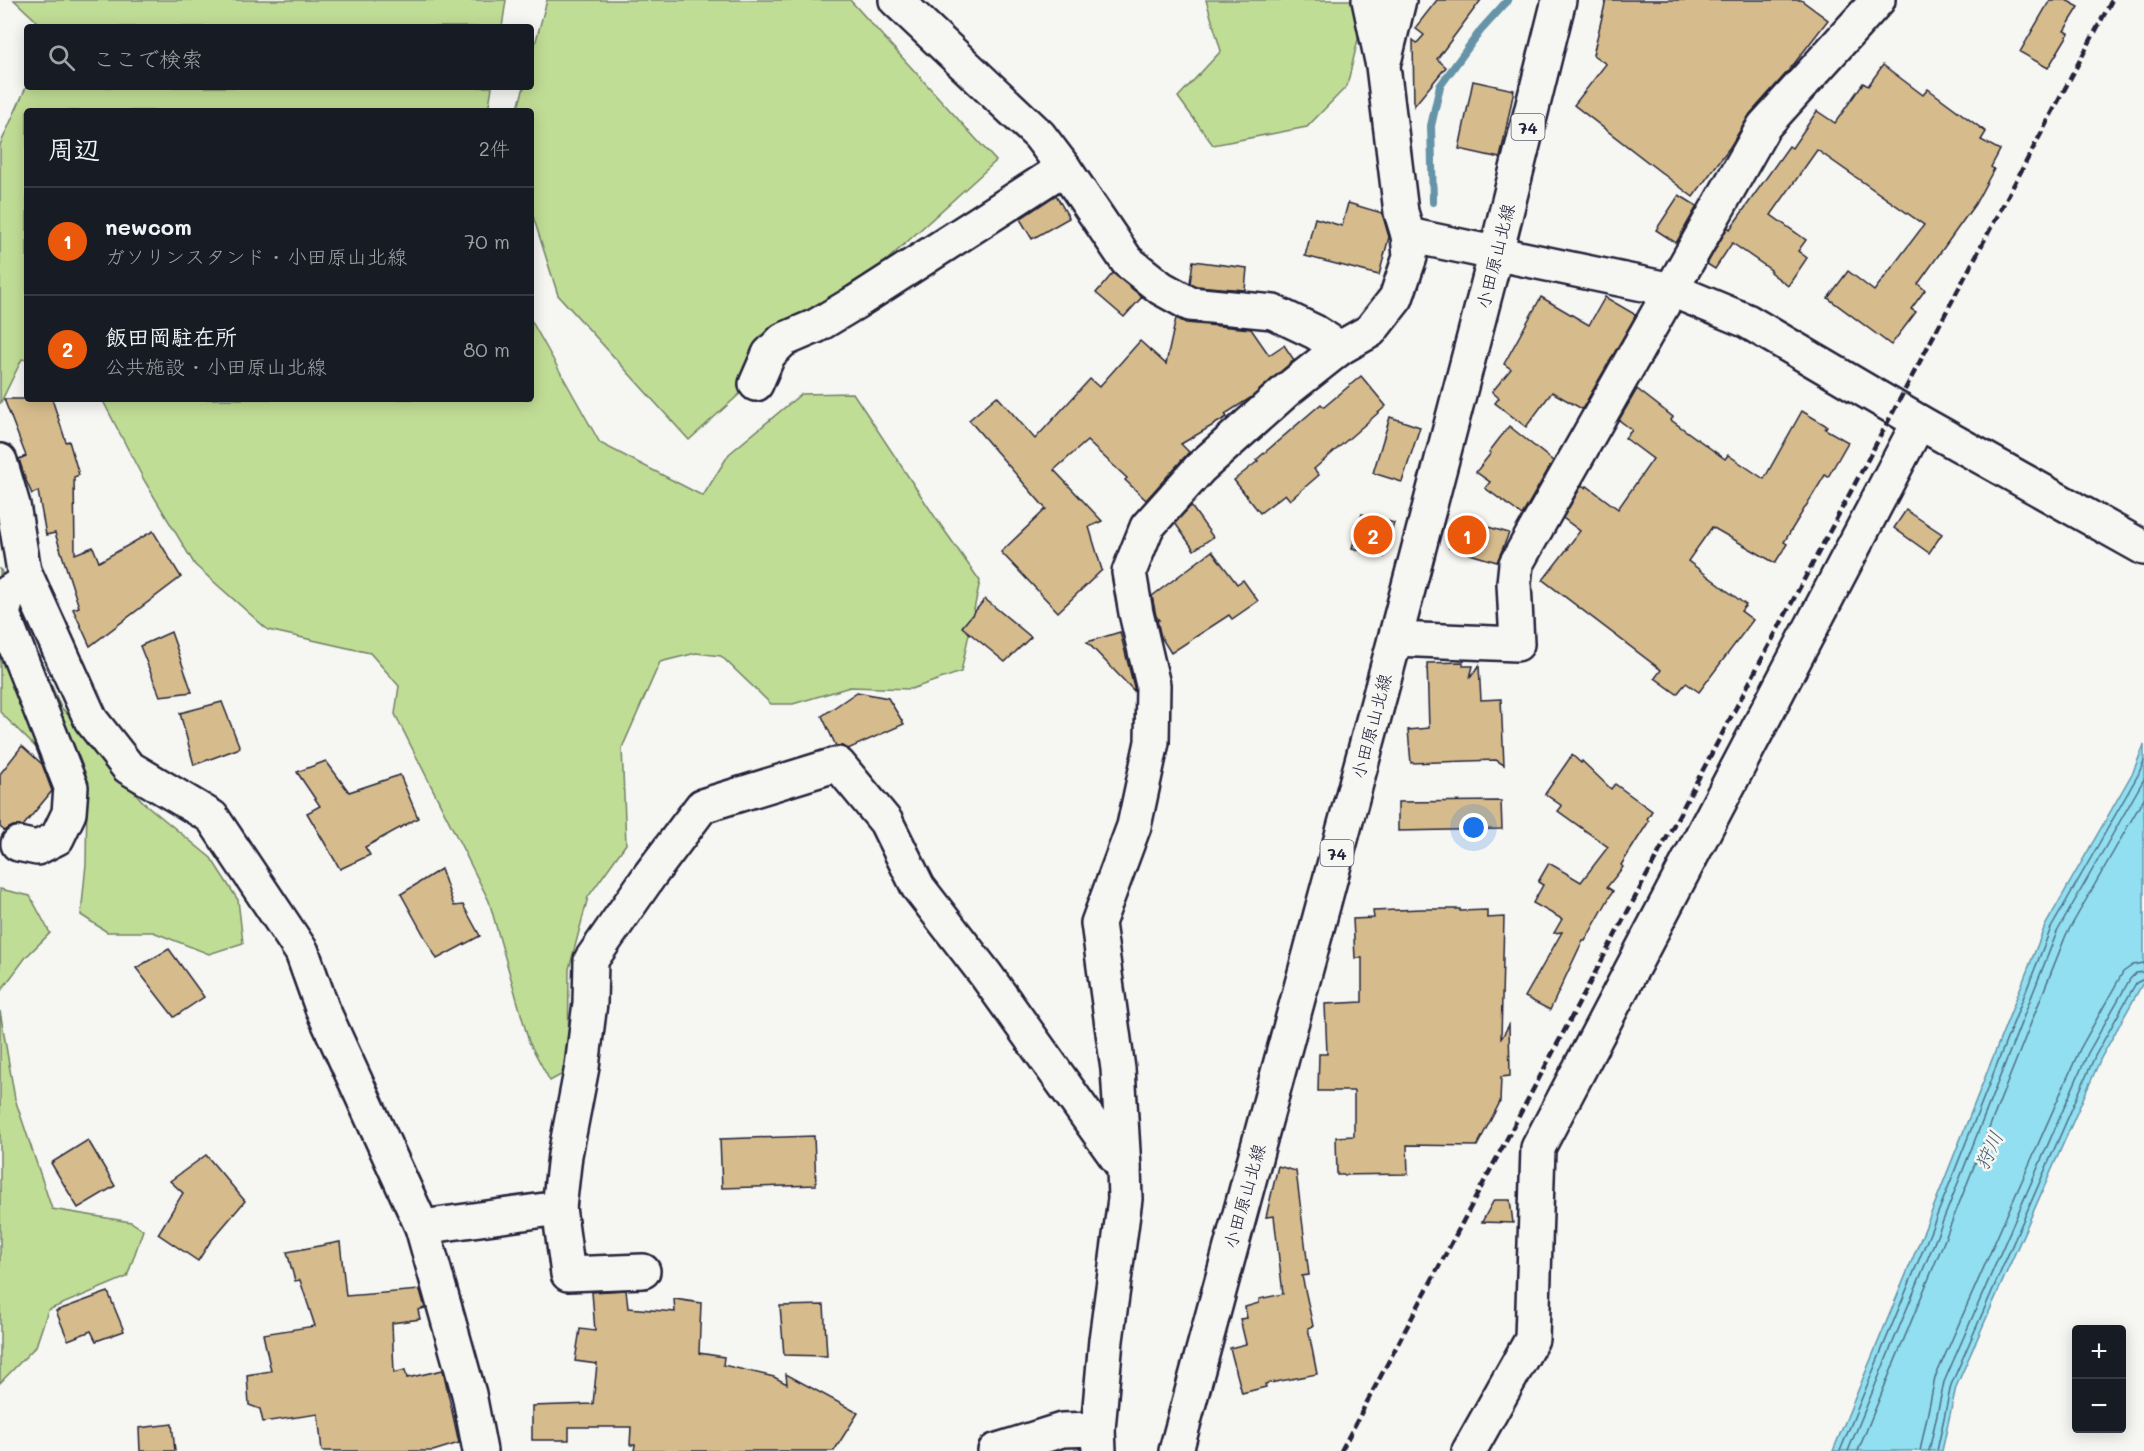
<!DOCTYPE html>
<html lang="ja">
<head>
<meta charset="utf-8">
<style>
	:root { --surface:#171b24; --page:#242831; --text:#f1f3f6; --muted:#9ea1a6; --line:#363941; --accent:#ea580c }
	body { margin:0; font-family:Mali,"Klee One",sans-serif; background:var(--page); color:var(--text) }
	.controls { position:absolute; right:18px; bottom:18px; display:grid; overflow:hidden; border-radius:6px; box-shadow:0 3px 15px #0003 }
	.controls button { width:54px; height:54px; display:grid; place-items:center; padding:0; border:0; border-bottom:2px solid var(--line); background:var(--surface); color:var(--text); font:30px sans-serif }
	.you { position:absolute; left:1474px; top:828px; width:21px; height:21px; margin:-15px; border:4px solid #fff; border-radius:50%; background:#1a73e8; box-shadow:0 0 0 9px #1a73e833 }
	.badge { display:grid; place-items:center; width:39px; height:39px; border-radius:50%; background:var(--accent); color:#fff; font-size:20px; font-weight:700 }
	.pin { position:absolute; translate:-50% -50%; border:3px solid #fff; box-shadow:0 2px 6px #0006 }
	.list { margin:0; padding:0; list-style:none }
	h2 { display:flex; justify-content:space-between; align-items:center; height:78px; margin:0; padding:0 24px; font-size:26px }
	h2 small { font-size:20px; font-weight:400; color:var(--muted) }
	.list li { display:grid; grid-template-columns:39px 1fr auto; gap:18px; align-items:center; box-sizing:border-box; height:108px; padding:0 24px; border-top:2px solid var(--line) }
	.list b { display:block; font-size:22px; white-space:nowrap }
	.list p { margin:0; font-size:20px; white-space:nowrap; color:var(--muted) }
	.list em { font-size:20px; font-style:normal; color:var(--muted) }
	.icon { flex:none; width:33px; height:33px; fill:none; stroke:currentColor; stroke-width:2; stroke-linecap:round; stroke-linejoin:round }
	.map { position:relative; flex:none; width:2144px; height:1451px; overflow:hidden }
	.search { position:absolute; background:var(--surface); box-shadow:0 3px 15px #0003; left:24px; top:24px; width:510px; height:66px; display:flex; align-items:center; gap:15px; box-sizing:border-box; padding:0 21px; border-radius:6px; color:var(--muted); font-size:22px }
	.panel { position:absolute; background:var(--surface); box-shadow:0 3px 15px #0003; left:24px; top:108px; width:510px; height:294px; border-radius:6px }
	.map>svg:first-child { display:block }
</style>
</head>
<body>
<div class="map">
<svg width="2144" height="1451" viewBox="0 0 2144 1451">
	<rect width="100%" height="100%" fill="#f6f6f2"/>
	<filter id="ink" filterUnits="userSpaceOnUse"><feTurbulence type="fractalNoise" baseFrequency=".0167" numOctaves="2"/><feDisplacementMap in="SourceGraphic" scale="12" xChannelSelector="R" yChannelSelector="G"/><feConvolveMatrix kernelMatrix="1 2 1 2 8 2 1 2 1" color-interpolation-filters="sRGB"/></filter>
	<g filter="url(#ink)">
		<g fill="#c0dd95" stroke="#718068" stroke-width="1.5">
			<polygon points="14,0 506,0 502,27 43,27"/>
			<polygon points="547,0 850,0 996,161 689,440 558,295 531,210 531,111 517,111 524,87 531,87 531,59"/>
			<polygon points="1206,0 1358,0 1360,31 1347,86 1307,127 1213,145 1178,97 1221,51"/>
			<polygon points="27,85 27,87 492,87 488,111 27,111 27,360 22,359 0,404 0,145"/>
			<polygon points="531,320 600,443 703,496 729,454 801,394 853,393 935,517 980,581 961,672 911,689 850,687 793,704 771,704 721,656 696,653 660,662 622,748 626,844 588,897 569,969 568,1071 550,1081 529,1042 489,901 395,714 399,686 370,653 268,630 195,565 144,480 102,399 531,399"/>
			<polygon points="0,568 61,707 144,803 211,858 238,900 243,943 209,954 153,932 107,932 81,915 86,864 87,798 0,712"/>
			<polygon points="0,889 30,896 50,933 26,957 0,992"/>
			<polygon points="0,1011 15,1099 52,1209 131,1222 143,1230 127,1277 48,1310 36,1346 0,1383"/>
		</g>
		<polygon fill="#91dff0" stroke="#6593a8" stroke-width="1.5" points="2144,745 2144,981 2101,1058 1956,1387 1942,1451 1833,1451 1924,1231 2045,926 2133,772"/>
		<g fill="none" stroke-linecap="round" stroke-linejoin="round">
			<g stroke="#4e6e83" stroke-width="1.5">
				<polyline points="1840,1451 1930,1233 2051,928 2138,775 2144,761"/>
				<polyline points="1848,1451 1937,1236 2057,932 2144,779"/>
				<polyline points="1858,1451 1945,1239 2066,935 2144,798"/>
				<polyline points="1920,1451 1935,1378 2080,1049 2123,972 2133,965 2144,963"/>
				<polyline points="1929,1451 1944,1382 2088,1053 2130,979 2136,973 2144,972"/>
				<polyline points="1937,1451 1951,1385 2095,1056 2136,983 2144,979"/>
			</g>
			<polyline stroke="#6593a8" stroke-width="8" points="1433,202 1431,126 1440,86 1481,30 1508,0"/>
		</g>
		<g fill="#d6bc8c" stroke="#22223b" stroke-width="1.5">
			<polygon points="1437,0 1481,0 1437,59 1446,67 1414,106 1413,40 1417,43 1424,35 1415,28"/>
			<polygon points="1606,0 1801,0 1828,20 1790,69 1750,114 1730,147 1693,197 1574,105 1606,64 1593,55"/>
			<polygon points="2050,0 2066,0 2079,7 2064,31 2069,33 2048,68 2020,52"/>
			<polygon points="1883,65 1923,95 1928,89 1986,132 1981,140 2000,150 1991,167 1994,169 1975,204 1918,284 1925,290 1911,309 1916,312 1891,345 1828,298 1848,271 1874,291 1924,225 1817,150 1771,215 1806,240 1798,251 1807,258 1788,286 1770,272 1771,270 1732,243 1715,269 1707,264 1728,227 1730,229 1789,146 1792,148 1817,111 1835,123 1863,83 1868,86"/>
			<polygon points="1473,81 1514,90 1500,158 1459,149"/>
			<polygon points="1056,195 1069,218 1032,239 1020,219"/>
			<polygon points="1679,195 1697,206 1676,243 1656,230"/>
			<polygon points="1348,203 1382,213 1389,237 1379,275 1305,256 1315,218 1342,226"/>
			<polygon points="1193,261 1247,268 1245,290 1196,286 1190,283"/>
			<polygon points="1113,273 1142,297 1124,317 1096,293"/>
			<polygon points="1541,297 1589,325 1605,297 1636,315 1582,409 1552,392 1526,427 1495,403 1499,398 1492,392 1511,369 1504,364"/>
			<polygon points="1176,318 1186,323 1251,329 1269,355 1284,345 1294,360 1252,397 1225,414 1227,417 1181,444 1189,452 1146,500 1125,480 1127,478 1087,441 1054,470 1102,521 1089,527 1102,570 1058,612 1001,552 1046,509 969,420 997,396 1035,439 1090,379 1099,387 1140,341 1166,364"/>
			<polygon points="1361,376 1386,406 1314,469 1319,475 1290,500 1285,494 1260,513 1234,480 1258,461 1256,460 1321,404 1324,407"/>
			<polygon points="1637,389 1673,417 1671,420 1725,459 1728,455 1764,479 1802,411 1827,426 1825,429 1848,442 1828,477 1825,475 1784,542 1787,544 1775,563 1712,527 1688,561 1746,605 1741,611 1753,620 1699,692 1686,683 1677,694 1655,678 1661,670 1543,580 1567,549 1569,549 1567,548 1580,531 1563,518 1582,485 1586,488 1587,486 1618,509 1653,459 1625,438 1632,430 1619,420"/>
			<polygon points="4,399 52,399 66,442 69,441 79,475 74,477 75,554 93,547 99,562 153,531 181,577 90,646 73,609 79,607 55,533 46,535 38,491 32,494 25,478 19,459 26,456"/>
			<polygon points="1390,417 1420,427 1402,482 1373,473"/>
			<polygon points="1509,426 1553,461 1522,515 1485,488 1490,482 1476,472 1491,453 1489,452"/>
			<polygon points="1191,506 1213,537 1194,550 1175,523"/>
			<polygon points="1906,510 1942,534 1929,553 1894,528"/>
			<polygon points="1362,514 1394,523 1384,557 1352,548"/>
			<polygon points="1457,518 1509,533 1497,562 1449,548"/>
			<polygon points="1212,551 1237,584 1243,580 1258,601 1232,619 1229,615 1171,653 1161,637 1157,620 1159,620 1156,616 1152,596"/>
			<polygon points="985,599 1031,637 1005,662 962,627"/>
			<polygon points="171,632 192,692 160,696 140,646"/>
			<polygon points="1120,632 1134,687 1134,691 1087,642"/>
			<polygon points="1463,662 1463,666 1473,666 1470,678 1479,666 1481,700 1501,699 1504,765 1496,760 1411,763 1408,730 1429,728 1427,663"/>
			<polygon points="857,692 888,698 904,724 848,749 843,746 836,746 822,716"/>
			<polygon points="222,702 240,748 194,765 180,713"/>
			<polygon points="22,746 42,764 52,791 23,826 13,826 5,831 0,827 0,774"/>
			<polygon points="1572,755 1581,763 1582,761 1611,789 1615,784 1652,811 1647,819 1649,821 1621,865 1623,867 1607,887 1613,891 1585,941 1583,940 1550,1010 1525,997 1562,932 1554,933 1562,919 1533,903 1543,885 1538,882 1549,863 1581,882 1608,847 1558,811 1562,806 1545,794"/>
			<polygon points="326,761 349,792 400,775 418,818 365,847 370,855 340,869 307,813 320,806 297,772"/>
			<polygon points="1501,801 1502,829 1398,831 1398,802"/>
			<polygon points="441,869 454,906 463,905 480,936 437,959 401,894"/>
			<polygon points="1422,909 1460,909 1460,911 1487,910 1487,918 1504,917 1501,1039 1509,1025 1510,1076 1501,1077 1500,1102 1477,1146 1407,1145 1408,1174 1337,1175 1336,1137 1354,1136 1354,1091 1318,1091 1319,1054 1327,1054 1325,1004 1362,1002 1362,958 1355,958 1353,919 1374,918 1373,911"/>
			<polygon points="169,949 204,997 174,1017 136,968"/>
			<polygon points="814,1136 816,1185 722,1188 720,1139"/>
			<polygon points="88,1140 115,1186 78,1208 51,1163"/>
			<polygon points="206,1155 245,1201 210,1242 198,1261 158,1234 183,1193 170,1181"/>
			<polygon points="1278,1166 1296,1171 1309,1275 1302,1276 1313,1326 1308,1328 1317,1374 1265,1384 1266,1387 1242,1393 1230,1348 1246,1344 1240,1319 1247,1318 1245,1307 1259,1303 1259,1299 1283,1294 1274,1216 1266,1217"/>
			<polygon points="1494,1200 1510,1200 1513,1223 1482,1222"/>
			<polygon points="340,1242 346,1296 420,1290 425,1308 418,1310 420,1319 392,1323 394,1373 405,1370 407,1378 443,1370 459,1443 433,1451 322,1451 318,1414 263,1422 260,1409 249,1405 247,1375 271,1371 263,1334 315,1326 300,1280 295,1281 287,1252"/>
			<polygon points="626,1290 628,1308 675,1312 674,1299 701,1303 699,1353 724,1357 723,1365 774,1377 787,1384 786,1374 858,1413 834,1451 634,1451 635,1445 630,1445 631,1427 569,1427 569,1440 532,1440 532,1406 593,1404 597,1364 575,1361 580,1329 595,1331 592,1292"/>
			<polygon points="108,1292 124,1331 96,1341 91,1331 68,1340 56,1311"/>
			<polygon points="824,1305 827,1356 784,1355 780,1306"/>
			<polygon points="172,1424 175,1451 140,1451 139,1428"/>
		</g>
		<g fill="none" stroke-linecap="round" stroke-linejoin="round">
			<defs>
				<g id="minor">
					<polyline points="896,0 1039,135 1064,168 1127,261 1161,288 1190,304 1273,312 1315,332 1340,348"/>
					<polyline points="1385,58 1399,0"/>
					<polyline points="1408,235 1672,290 1747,321 1919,422 2144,548"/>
					<polyline points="756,384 769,354 783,340 816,326 856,302 1064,168"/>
					<polyline points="0,461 13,505 24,571 91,720 128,767 212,817 302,952 322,1008 422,1227 469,1394 480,1451"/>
					<polyline points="1395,639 1517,644 1514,583 1516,564 1764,126 1878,0"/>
					<polyline points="18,844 37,848 57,838 69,813 71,787 3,614 9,592 27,580"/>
					<polyline points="422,1227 559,1208"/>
					<polyline points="643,1271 568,1274 559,1208 565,1155 582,1067 590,1003 591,960 650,875 702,806 838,764 886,822 918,887 986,975 1124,1168"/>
					<polyline points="995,1451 1062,1430 1098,1429"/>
					<polyline points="1099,1451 1098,1429 1106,1340 1125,1199 1124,1168 1118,1069 1098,923 1134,826 1152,742 1153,685 1136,613 1129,572 1147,527 1200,468 1287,390 1340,348 1370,331 1396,298 1410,257 1408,235 1401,212 1383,66 1369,0"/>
					<polyline points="1469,1451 1532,1339 1538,1148 1919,422"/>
				</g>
				<polyline id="major" points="1176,1451 1395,639 1496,253 1559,0"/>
			</defs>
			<use href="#minor" stroke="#22223b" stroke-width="38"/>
			<use href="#major" stroke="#22223b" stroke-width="38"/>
			<use href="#minor" stroke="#f6f6f2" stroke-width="33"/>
			<use href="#major" stroke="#f6f6f2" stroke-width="33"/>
			<polyline stroke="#22223b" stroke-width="4.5" stroke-dasharray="9 4.5" stroke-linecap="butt" points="1341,1451 2112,0"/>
		</g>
	</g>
	<g text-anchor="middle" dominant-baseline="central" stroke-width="5" stroke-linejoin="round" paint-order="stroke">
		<g fill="#f6f6f2" stroke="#626272" stroke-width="1.5">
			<rect x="1511.5" y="114" width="33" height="26" rx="4.5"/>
			<rect x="1320.5" y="840" width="33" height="26" rx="4.5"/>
		</g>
		<g font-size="16" font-weight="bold" fill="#22223b">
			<text x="1528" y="127">74</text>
			<text x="1337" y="853">74</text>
		</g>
		<g font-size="18" fill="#22223b" stroke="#f6f6f2">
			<text transform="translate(1495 256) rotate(-76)">小田原山北線</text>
			<text transform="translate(1371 726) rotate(-75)">小田原山北線</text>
			<text transform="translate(1244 1196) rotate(-74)">小田原山北線</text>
		</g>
		<g font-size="20" font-style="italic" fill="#435b71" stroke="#f6f6f2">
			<text transform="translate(1988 1150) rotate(-65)">狩川</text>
		</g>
	</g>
</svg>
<div class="controls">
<button>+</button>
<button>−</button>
</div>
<div class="you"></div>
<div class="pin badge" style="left:1467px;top:535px">1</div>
<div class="pin badge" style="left:1373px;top:535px">2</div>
<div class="search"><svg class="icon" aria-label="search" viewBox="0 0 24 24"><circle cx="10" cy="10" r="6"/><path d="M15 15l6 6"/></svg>ここで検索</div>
<section class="panel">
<h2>周辺<small>2件</small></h2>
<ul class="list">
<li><span class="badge">1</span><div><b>newcom</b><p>ガソリンスタンド · 小田原山北線</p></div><em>70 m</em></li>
<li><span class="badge">2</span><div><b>飯田岡駐在所</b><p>公共施設 · 小田原山北線</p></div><em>80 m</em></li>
</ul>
</section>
</div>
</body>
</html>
